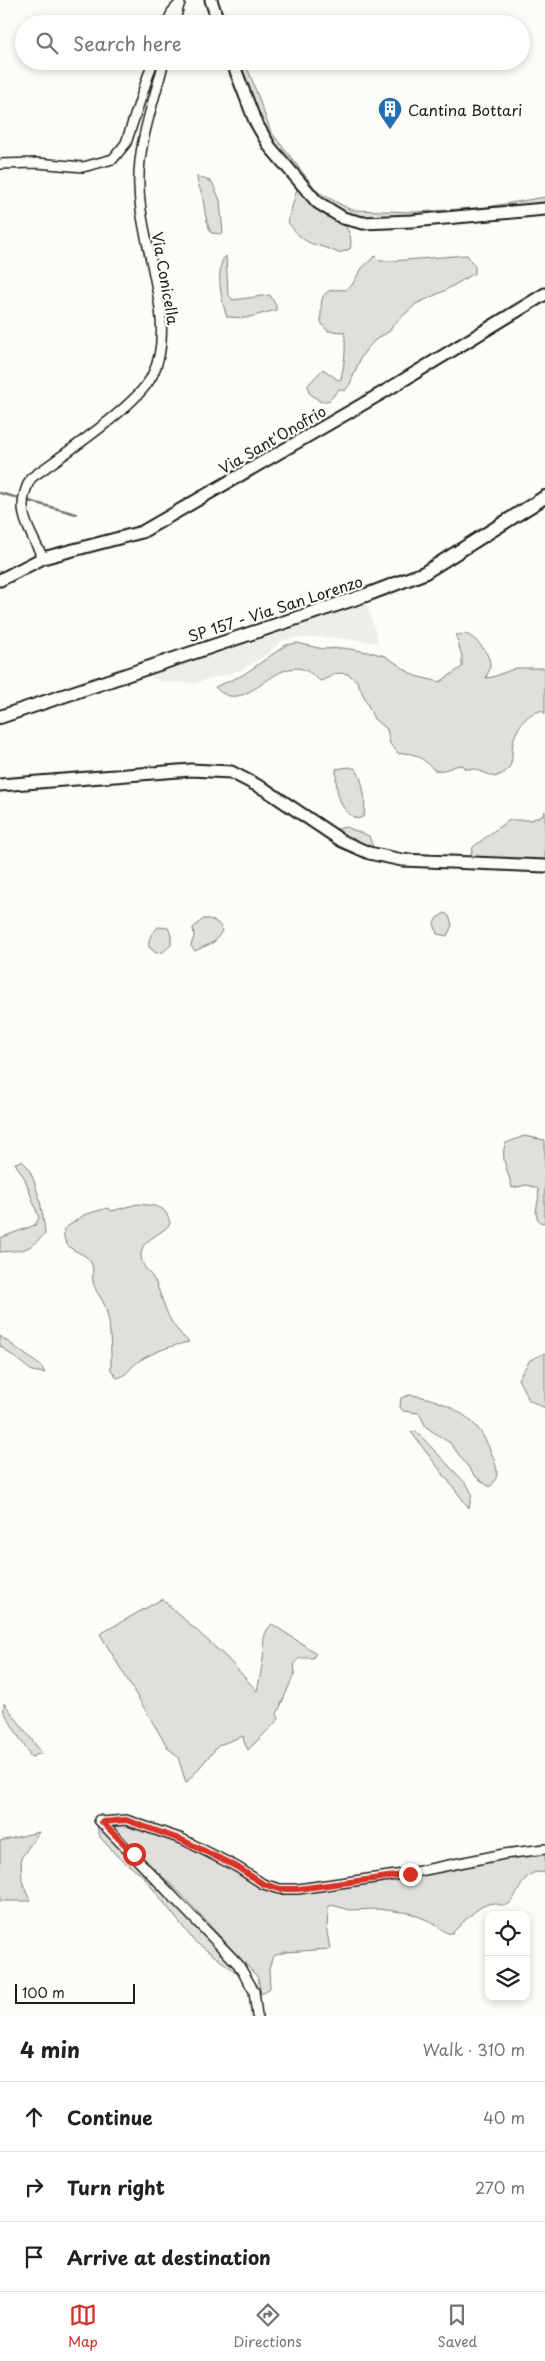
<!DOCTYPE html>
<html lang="en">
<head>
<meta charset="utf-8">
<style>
	:root { --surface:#fff; --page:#f2f2f2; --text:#202124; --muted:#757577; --line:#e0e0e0; --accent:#d93025 }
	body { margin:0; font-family:"Playpen Sans",sans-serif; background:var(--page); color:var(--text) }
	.controls { position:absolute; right:15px; bottom:15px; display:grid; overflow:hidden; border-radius:10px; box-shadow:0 2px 8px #0003 }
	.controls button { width:45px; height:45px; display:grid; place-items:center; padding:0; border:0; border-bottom:1px solid var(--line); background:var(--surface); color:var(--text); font:25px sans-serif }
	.scale { position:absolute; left:15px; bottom:12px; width:120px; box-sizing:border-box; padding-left:5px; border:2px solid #1c1c1c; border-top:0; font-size:14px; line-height:18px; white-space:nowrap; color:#1c1c1c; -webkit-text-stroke:4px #fdfcf7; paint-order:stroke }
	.stop { position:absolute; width:15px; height:15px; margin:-11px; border:4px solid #d93025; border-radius:50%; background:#fff }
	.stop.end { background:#d93025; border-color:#fff; box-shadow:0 1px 5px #0008 }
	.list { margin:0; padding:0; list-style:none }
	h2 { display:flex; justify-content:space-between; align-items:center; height:65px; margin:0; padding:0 20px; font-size:21px }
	h2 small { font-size:16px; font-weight:400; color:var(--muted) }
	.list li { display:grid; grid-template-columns:32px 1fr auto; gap:15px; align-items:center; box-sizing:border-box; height:70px; padding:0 20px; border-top:1px solid var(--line) }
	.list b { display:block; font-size:19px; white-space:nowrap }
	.list em { font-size:16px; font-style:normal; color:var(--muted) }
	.icon { flex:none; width:28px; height:28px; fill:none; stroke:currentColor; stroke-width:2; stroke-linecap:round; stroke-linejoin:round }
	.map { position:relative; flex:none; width:545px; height:2016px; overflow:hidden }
	.search { position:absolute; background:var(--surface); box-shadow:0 2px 8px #0003; left:15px; right:15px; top:15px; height:55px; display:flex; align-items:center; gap:12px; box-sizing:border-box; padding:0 18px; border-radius:28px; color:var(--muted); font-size:19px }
	.sheet { height:275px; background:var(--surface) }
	nav { display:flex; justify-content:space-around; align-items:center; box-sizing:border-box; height:70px; border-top:1px solid var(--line); background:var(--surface); font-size:14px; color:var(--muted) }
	nav a { display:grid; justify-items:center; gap:2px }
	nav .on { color:var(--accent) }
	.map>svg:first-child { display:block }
</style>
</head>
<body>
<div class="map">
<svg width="545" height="2016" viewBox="0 0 545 2016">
	<rect width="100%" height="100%" fill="#fdfcf7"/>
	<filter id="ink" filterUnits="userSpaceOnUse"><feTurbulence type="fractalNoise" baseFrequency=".02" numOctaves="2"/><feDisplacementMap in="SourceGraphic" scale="10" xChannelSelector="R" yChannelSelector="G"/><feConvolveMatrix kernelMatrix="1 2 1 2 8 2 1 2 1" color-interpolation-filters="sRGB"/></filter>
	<g filter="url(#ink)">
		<polygon fill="#eeede9" points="364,596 378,640 376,642 323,637 294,638 283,640 268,654 241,670 194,683 163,682 138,673"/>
		<g fill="#e0dfdb" stroke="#7e7e7c">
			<polygon points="237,61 245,61 271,132 318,192 351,210 416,212 487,207 545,197 545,204 382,217 348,215 330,206 316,193 291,167 259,124"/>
			<path d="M197,176L212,182L220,200L223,234L211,233C206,222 205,212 203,200C202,191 197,185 197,176Z"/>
			<path d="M298,185C316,200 358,223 350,249L339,253C312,241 307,249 288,222Z"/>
			<path d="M467,255L475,267V273L444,291L416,304L393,325L390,331L375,340L366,350L361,357L350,384L345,391L339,389L330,400L321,402L309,393L308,385L323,369L338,380L341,379C344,364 347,346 344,332L328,331C322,325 320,323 321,314C321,295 323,288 345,290L352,285L362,268L375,256L380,261H392Z"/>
			<path d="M226,256L228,294L233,300L270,295L276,306V310L246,318L227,317C222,304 214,266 226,256Z"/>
			<path d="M466,634C476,638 491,654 490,666C490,670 487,674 486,678L493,677L516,668H545V714L542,711C528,711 515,729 513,743C511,751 514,762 508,769C505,773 500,775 495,777L475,769H466L463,765C451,765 449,772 434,770C424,759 414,751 399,754L390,744L387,729L374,719L357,681L348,674L338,673L321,681C314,677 310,671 302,669C271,661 244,718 215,687L243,675L286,645L297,643L323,649L343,648L374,653L385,656L415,676L440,682L462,667V657L456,635Z"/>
			<path d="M349,767L356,769C364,782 366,801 364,816L358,819C337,811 336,788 336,769Z"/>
			<polygon points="545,811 545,862 470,859 473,847 503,824 510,820 531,820 543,815"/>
			<polygon points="346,827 369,836 374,850 335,833 337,829"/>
			<polygon points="445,913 449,916 452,925 447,936 437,934 434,923 437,918"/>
			<path d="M203,919C212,918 220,922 222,931L214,942L195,951L191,946L194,936L193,928Z"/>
			<path d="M158,927L168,928L171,935V945L163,952L156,953L149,947C148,938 151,934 158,927Z"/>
			<path d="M524,1136L545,1140V1222L542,1223C529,1215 543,1199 537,1188L527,1185L512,1188C509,1173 499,1157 506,1143Z"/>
			<path d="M22,1161C36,1172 44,1217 45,1234C26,1252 25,1250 0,1252V1238L35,1225L39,1218L25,1179L15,1163Z"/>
			<path d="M137,1204C154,1206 167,1204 170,1224C163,1233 144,1240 142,1249C138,1267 150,1270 156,1283C167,1310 166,1321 189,1342C173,1345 153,1352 139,1361C131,1366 127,1376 117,1378L111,1370C111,1353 111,1324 106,1309C103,1299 94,1290 93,1281C92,1276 94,1270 92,1265C86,1248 61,1255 64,1229L84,1215L107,1208L112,1211Z"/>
			<polygon points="0,1336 41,1366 45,1373 32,1371 0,1346"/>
			<polygon points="545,1353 545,1408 529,1400 518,1379 530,1360"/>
			<path d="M409,1395C430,1396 458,1408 473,1423C483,1432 488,1445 493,1457C497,1467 500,1477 491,1486H488L475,1476L450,1443L426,1427L419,1413L403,1411L400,1407L401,1398Z"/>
			<polygon points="416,1431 468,1486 472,1494 469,1508 411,1432"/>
			<path d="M162,1599L227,1658L257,1691C259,1681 262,1669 263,1658C265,1644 260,1636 272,1624L316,1653L313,1658C302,1658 292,1656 295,1672L277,1714L279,1719L248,1750L244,1742L243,1736L219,1745L186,1783L178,1757L168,1748L100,1634Z"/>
			<polygon points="4,1703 42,1753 31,1757 4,1712"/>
			<polygon points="96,1823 100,1825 229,1956 244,1978 194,1941 143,1876 118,1857 100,1837"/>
			<path d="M115,1823L126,1824L182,1843L286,1892L545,1851V1873C524,1867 521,1891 510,1903C504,1909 495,1901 488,1904C475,1908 462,1924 452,1933H447L432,1922L410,1913L378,1909L349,1910L332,1905L328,1907L327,1932L330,1949L286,1952L273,1956L269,1968L270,1988L261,1994L258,1978L253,1972L182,1895L112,1829L110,1826Z"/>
			<polygon points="39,1832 21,1858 22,1881 30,1901 0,1901 0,1841"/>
		</g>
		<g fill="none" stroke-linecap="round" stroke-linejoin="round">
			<polyline stroke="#797876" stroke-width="2.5" points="0,493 76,514"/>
			<defs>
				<g id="minor">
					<polyline points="167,24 172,12 180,3"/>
					<polyline points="174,24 179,5"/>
					<polyline points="0,164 37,163 83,167 113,159 126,143 153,61"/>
					<path d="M43,558C29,529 13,510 31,478C61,456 136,407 152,376C179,324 140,245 139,187C137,145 154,102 164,61"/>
					<polyline points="99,1820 238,1964 254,1991 257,2016"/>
					<polyline points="102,1822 126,1820 182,1839 237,1867 263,1884 280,1889 298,1889 410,1873 504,1854 545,1849"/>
				</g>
				<g id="tertiary">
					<polyline points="211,0 219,24"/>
					<polyline points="232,61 255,121 270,147 317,202 343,218 363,223 412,221 545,209"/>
					<polyline points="0,580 43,558 142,532 382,393 545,294"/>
					<polyline points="0,785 191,770 231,772 266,790 342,841 369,853 402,860 545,866"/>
				</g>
				<polyline id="secondary" points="0,717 369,594 424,573 545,497"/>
			</defs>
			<use href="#minor" stroke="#1c1c1c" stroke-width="12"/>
			<use href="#tertiary" stroke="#1c1c1c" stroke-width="15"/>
			<use href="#secondary" stroke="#1c1c1c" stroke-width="16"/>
			<use href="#minor" stroke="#fdfcf7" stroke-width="9"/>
			<use href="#tertiary" stroke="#fdfcf7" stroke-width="11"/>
			<use href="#secondary" stroke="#fdfcf7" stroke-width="12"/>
		</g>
	</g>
	<g fill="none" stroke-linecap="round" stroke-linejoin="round" filter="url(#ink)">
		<polyline stroke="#d93025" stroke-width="6" points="134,1854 102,1822 126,1820 182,1840 237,1867 263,1884 280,1889 298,1889 410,1874"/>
	</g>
	<defs>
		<symbol id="building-pin" viewBox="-11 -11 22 30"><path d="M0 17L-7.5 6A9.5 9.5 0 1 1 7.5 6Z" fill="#1f6fb2" stroke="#fdfcf7"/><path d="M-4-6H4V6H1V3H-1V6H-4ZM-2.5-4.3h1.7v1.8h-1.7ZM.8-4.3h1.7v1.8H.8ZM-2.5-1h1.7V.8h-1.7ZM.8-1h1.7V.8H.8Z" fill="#fff"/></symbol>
	</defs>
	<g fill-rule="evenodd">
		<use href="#building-pin" x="376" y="95" width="28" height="38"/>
	</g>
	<g text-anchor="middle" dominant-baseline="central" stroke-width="4.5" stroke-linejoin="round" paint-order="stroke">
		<g font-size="15" fill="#1c1c1c" stroke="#fdfcf7" text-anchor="start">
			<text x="408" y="109">Cantina Bottari</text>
		</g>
		<g font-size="15" fill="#1c1c1c" stroke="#fdfcf7">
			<text transform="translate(166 278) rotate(80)">Via Conicella</text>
			<text transform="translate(272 439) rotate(-30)">Via Sant'Onofrio</text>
			<text transform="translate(275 608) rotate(-18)">SP 157 - Via San Lorenzo</text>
		</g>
	</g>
</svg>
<div class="controls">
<button><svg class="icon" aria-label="locate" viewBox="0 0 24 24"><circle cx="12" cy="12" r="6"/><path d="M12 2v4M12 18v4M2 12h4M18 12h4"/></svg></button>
<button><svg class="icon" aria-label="layers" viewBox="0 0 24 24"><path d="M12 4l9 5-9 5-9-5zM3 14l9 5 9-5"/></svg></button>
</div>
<div class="scale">100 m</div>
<div class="stop" style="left:134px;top:1854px"></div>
<div class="stop end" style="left:410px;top:1874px"></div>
<div class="search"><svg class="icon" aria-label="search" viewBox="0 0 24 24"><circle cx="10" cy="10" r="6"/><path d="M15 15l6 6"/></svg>Search here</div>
</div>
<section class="sheet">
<h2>4 min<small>Walk · 310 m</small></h2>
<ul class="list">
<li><svg class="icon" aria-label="ahead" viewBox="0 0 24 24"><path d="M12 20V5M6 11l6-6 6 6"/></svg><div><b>Continue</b></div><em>40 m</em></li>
<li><svg class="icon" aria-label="right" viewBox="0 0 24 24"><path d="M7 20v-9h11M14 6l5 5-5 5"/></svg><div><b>Turn right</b></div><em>270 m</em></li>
<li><svg class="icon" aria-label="arrive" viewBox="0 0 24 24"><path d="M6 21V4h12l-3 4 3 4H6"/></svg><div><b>Arrive at destination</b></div></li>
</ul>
</section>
<nav>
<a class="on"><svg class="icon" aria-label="map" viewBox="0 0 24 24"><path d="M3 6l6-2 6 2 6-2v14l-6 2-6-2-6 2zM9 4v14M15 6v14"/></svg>Map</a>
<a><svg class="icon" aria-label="directions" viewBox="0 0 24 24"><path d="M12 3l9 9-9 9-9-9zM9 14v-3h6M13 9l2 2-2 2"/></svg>Directions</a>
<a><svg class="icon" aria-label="saved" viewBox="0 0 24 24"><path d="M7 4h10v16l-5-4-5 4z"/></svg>Saved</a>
</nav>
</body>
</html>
